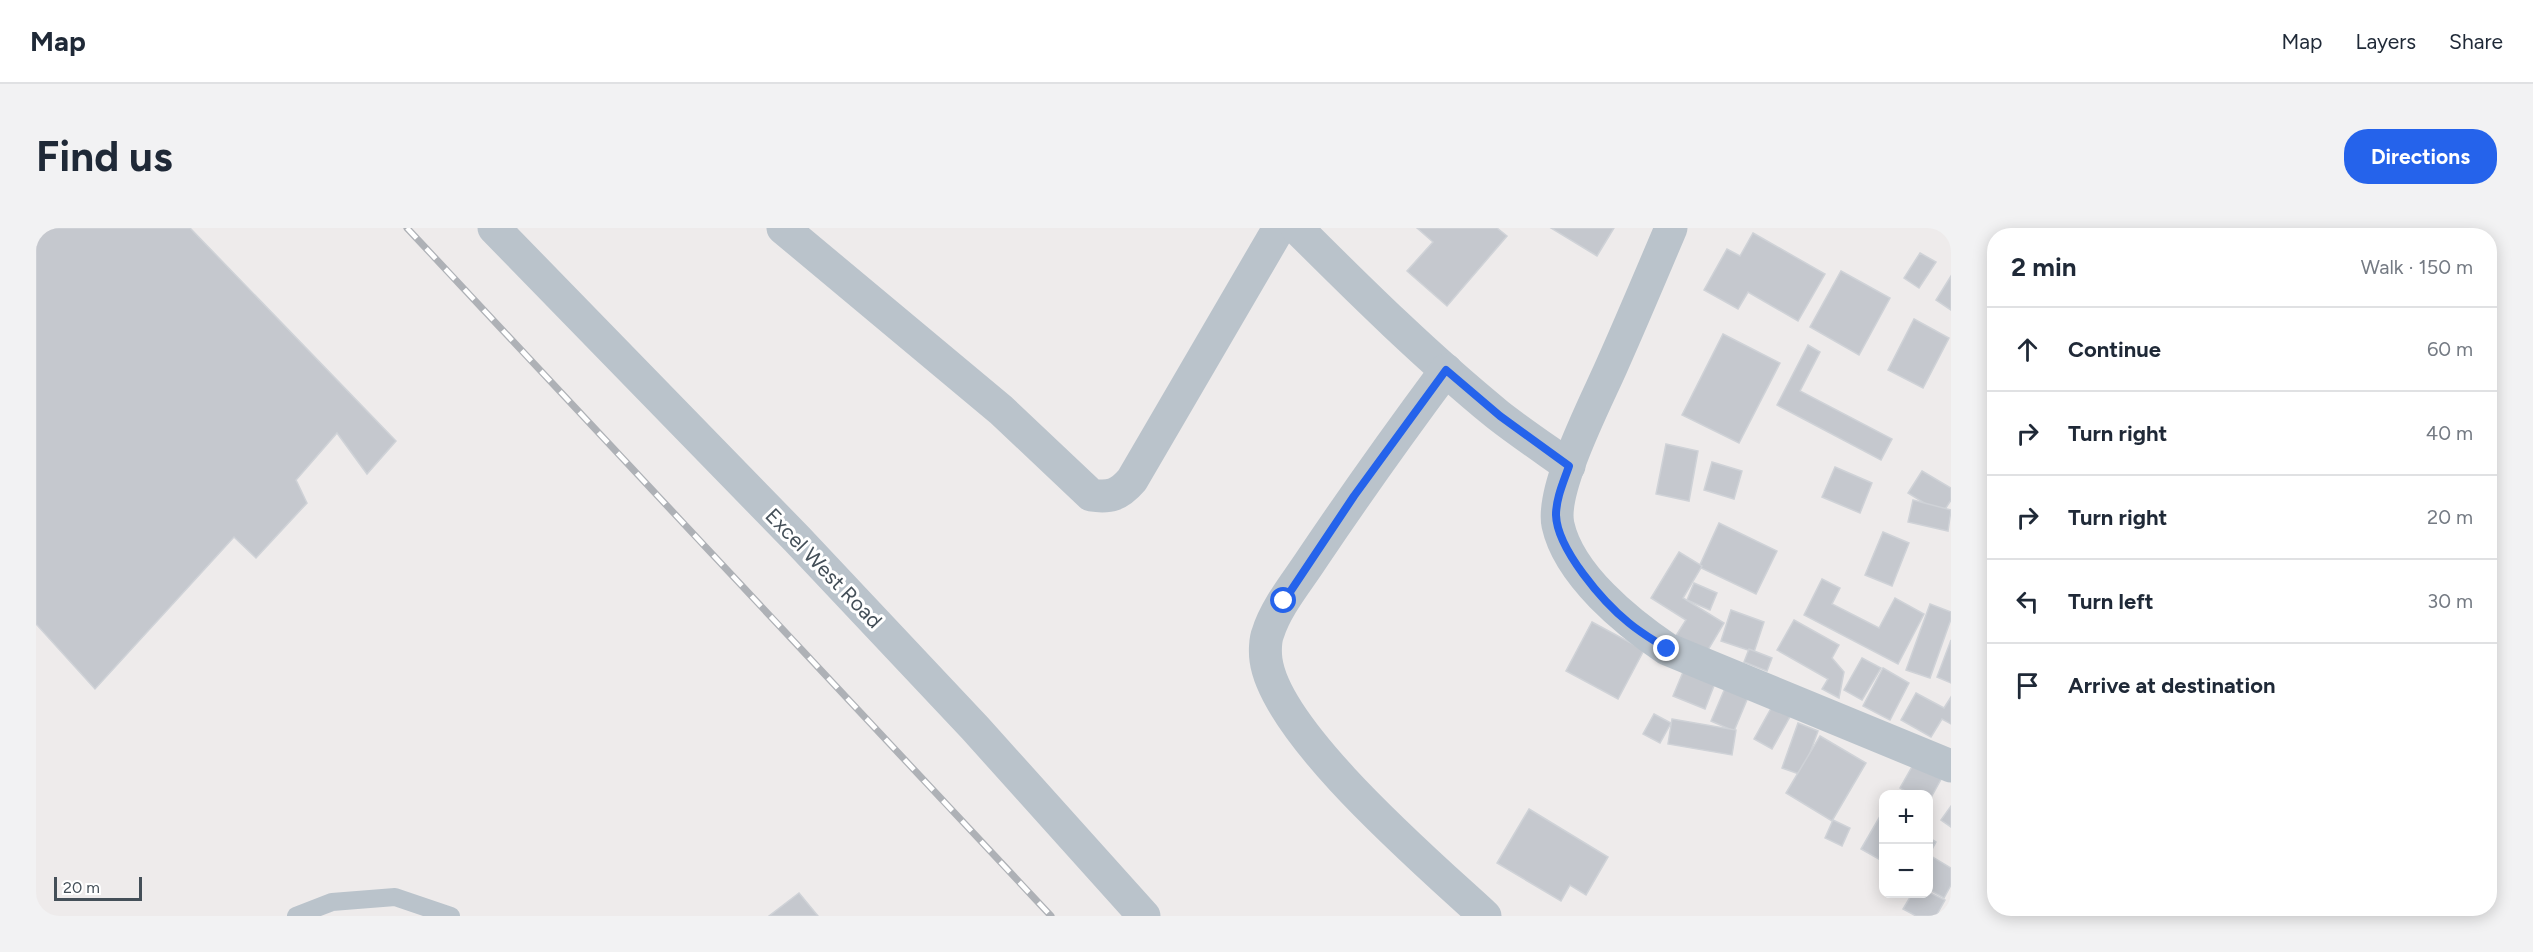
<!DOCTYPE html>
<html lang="en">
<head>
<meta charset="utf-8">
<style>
	:root { --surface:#fff; --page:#f2f2f3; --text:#1f2937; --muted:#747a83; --line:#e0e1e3; --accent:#2563eb }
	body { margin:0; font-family:Figtree,sans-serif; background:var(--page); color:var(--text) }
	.controls { position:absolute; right:18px; bottom:18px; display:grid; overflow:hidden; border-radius:12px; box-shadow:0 3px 15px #0003 }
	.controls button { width:54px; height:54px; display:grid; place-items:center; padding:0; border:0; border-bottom:2px solid var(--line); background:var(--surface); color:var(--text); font:30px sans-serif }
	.scale { position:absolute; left:18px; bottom:15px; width:88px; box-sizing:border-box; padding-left:6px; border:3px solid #444f58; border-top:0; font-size:16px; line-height:21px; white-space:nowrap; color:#444f58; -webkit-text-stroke:4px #fff; paint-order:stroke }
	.stop { position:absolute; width:18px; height:18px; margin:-14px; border:4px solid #2563eb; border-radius:50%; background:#fff }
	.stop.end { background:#2563eb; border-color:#fff; box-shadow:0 2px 6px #0008 }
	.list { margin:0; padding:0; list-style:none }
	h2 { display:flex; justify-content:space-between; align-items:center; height:78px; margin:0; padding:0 24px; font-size:26px }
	h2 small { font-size:20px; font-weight:400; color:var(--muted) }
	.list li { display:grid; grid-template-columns:39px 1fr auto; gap:18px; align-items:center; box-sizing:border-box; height:84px; padding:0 24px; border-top:2px solid var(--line) }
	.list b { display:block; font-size:22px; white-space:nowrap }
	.list em { font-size:20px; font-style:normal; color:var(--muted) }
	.icon { flex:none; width:33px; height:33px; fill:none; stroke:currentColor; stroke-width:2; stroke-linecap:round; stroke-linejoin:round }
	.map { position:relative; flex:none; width:1915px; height:688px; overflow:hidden; border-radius:24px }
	header { display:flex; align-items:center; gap:36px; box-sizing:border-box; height:84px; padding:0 30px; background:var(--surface); border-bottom:2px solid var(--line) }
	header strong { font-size:28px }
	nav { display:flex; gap:33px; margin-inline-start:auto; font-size:21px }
	.intro { display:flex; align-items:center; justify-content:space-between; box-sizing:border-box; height:144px; padding:0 36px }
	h1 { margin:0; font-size:42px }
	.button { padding:15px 27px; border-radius:24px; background:var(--accent); color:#fff; font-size:21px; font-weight:700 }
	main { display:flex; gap:36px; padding:0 36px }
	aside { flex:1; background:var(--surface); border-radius:24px; box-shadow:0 3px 15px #0003 }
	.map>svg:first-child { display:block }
</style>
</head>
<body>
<header>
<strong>Map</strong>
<nav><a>Map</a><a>Layers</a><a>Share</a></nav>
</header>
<div class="intro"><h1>Find us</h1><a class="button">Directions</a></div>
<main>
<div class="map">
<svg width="1915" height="688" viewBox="0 0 1915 688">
	<rect width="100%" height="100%" fill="#eeebeb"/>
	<g fill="#c5c8ce" stroke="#cfd2d7" stroke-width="1.5">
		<polygon points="0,0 154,0 360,213 331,246 301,205 260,252 271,275 220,330 198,309 59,461 0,396"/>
		<polygon points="1381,0 1461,0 1471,8 1411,78 1371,43 1397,14"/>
		<polygon points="1515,0 1578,0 1561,28"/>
		<polygon points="1717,5 1789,46 1762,93 1712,64 1702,81 1668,62 1691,21 1704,28"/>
		<polygon points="1884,25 1900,34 1883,60 1868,50"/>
		<polygon points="1805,43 1854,70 1823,127 1774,99"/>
		<polygon points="1915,48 1915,82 1900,72"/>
		<polygon points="1878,91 1913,110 1887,160 1852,142"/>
		<polygon points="1687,106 1744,135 1703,215 1646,187"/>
		<polygon points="1772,117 1784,124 1764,163 1856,211 1845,232 1741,177"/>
		<polygon points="1630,216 1662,223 1653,273 1620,266"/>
		<polygon points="1676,234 1706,243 1698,271 1668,262"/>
		<polygon points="1799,239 1836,255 1824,285 1786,269"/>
		<polygon points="1886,243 1915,260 1915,272 1906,286 1872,265"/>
		<polygon points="1877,272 1915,282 1912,303 1872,294"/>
		<polygon points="1683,295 1741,323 1720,366 1663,339"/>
		<polygon points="1847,304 1873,315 1856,358 1829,347"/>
		<polygon points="1643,324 1666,338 1647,370 1688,395 1666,432 1636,414 1650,392 1615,370"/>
		<polygon points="1786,351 1804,360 1796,376 1843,400 1859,370 1888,386 1862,436 1768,387"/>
		<polygon points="1658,355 1681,365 1674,382 1651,372"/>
		<polygon points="1894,376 1915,384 1915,391 1894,450 1870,442"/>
		<polygon points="1695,382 1728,394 1718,424 1685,413"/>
		<polygon points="1758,392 1803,417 1796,430 1808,444 1803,470 1786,461 1792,451 1741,422"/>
		<polygon points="1556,394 1608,422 1582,471 1530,443"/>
		<polygon points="1915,412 1915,455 1901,449"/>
		<polygon points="1713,421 1736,430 1731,443 1708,434"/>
		<polygon points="1655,425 1686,437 1669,481 1637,468"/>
		<polygon points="1826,430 1845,440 1826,472 1808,462"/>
		<polygon points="1847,440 1873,455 1854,492 1827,478"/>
		<polygon points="1695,446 1718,455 1698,503 1675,493"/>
		<polygon points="1880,465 1908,480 1915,469 1915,496 1906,491 1895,509 1865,492"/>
		<polygon points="1743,466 1761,476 1736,521 1718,511"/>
		<polygon points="1618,486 1635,495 1624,515 1607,506"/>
		<polygon points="1636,491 1700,502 1696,527 1632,516"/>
		<polygon points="1762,495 1782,503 1766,547 1746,540"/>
		<polygon points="1784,508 1830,535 1796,593 1750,565"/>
		<polygon points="1886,521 1913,537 1892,575 1892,566 1874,566 1864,560"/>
		<polygon points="1915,578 1915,599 1905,592"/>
		<polygon points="1493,581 1572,629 1550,667 1534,657 1525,673 1461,635"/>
		<polygon points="1847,583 1848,583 1848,634 1825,621"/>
		<polygon points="1797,592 1814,600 1806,618 1789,610"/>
		<polygon points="1892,609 1900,614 1893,627 1915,640 1915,657 1908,670 1892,661"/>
		<polygon points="1892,664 1909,672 1900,688 1880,688 1867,681 1876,666"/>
		<polygon points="763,665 782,688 733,688"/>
	</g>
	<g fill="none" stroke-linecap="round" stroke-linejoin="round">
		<polyline stroke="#bac3cb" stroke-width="18" points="260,688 296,674 359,669 415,688"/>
		<g stroke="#bac3cb" stroke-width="33">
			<polyline points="458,0 761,311 939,500 1108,688"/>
			<path d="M747,0L965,182L1055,267C1074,270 1083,267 1096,252L1243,0"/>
			<path d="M1261,0C1326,65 1391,129 1462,187C1485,205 1509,221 1533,238"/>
			<path d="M1635,0C1616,45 1597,90 1577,135C1562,170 1514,261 1522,297C1533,347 1591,394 1631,421L1915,538"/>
			<path d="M1410,142C1364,204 1319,267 1276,331C1261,354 1240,379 1232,405C1229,412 1229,425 1230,432C1240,506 1394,637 1449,688"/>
		</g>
		<defs>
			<polyline id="rail" points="371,0 1015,688"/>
		</defs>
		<use href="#rail" stroke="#aeb1b6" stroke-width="7"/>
		<use href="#rail" stroke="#fff" stroke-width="4.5" stroke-dasharray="14" stroke-linecap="butt"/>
	</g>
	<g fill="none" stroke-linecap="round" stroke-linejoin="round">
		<path stroke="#2563eb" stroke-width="8" d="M1248,373L1318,268L1410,142L1464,188L1533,238C1528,253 1520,270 1520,287C1521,321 1567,374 1593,395C1605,405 1619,413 1631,421"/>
	</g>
	<g text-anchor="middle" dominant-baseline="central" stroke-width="6" stroke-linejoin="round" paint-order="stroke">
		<g font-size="21" fill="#444f58" stroke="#fff">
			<text transform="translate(788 340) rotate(46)">Excel West Road</text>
		</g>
	</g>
</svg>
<div class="controls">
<button>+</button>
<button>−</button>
</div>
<div class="scale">20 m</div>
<div class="stop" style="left:1248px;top:373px"></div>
<div class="stop end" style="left:1631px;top:421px"></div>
</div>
<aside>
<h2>2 min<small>Walk · 150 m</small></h2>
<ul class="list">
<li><svg class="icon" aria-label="ahead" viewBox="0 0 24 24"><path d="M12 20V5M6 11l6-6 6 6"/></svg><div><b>Continue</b></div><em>60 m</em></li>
<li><svg class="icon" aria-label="right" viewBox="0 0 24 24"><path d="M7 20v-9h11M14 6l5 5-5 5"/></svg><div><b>Turn right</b></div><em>40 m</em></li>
<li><svg class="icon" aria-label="right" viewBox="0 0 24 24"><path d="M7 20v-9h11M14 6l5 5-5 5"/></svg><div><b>Turn right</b></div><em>20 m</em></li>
<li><svg class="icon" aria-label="left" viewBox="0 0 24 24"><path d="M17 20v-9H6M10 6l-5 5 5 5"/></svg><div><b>Turn left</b></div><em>30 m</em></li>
<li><svg class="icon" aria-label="arrive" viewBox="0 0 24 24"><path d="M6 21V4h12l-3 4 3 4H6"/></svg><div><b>Arrive at destination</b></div></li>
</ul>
</aside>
</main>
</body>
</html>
